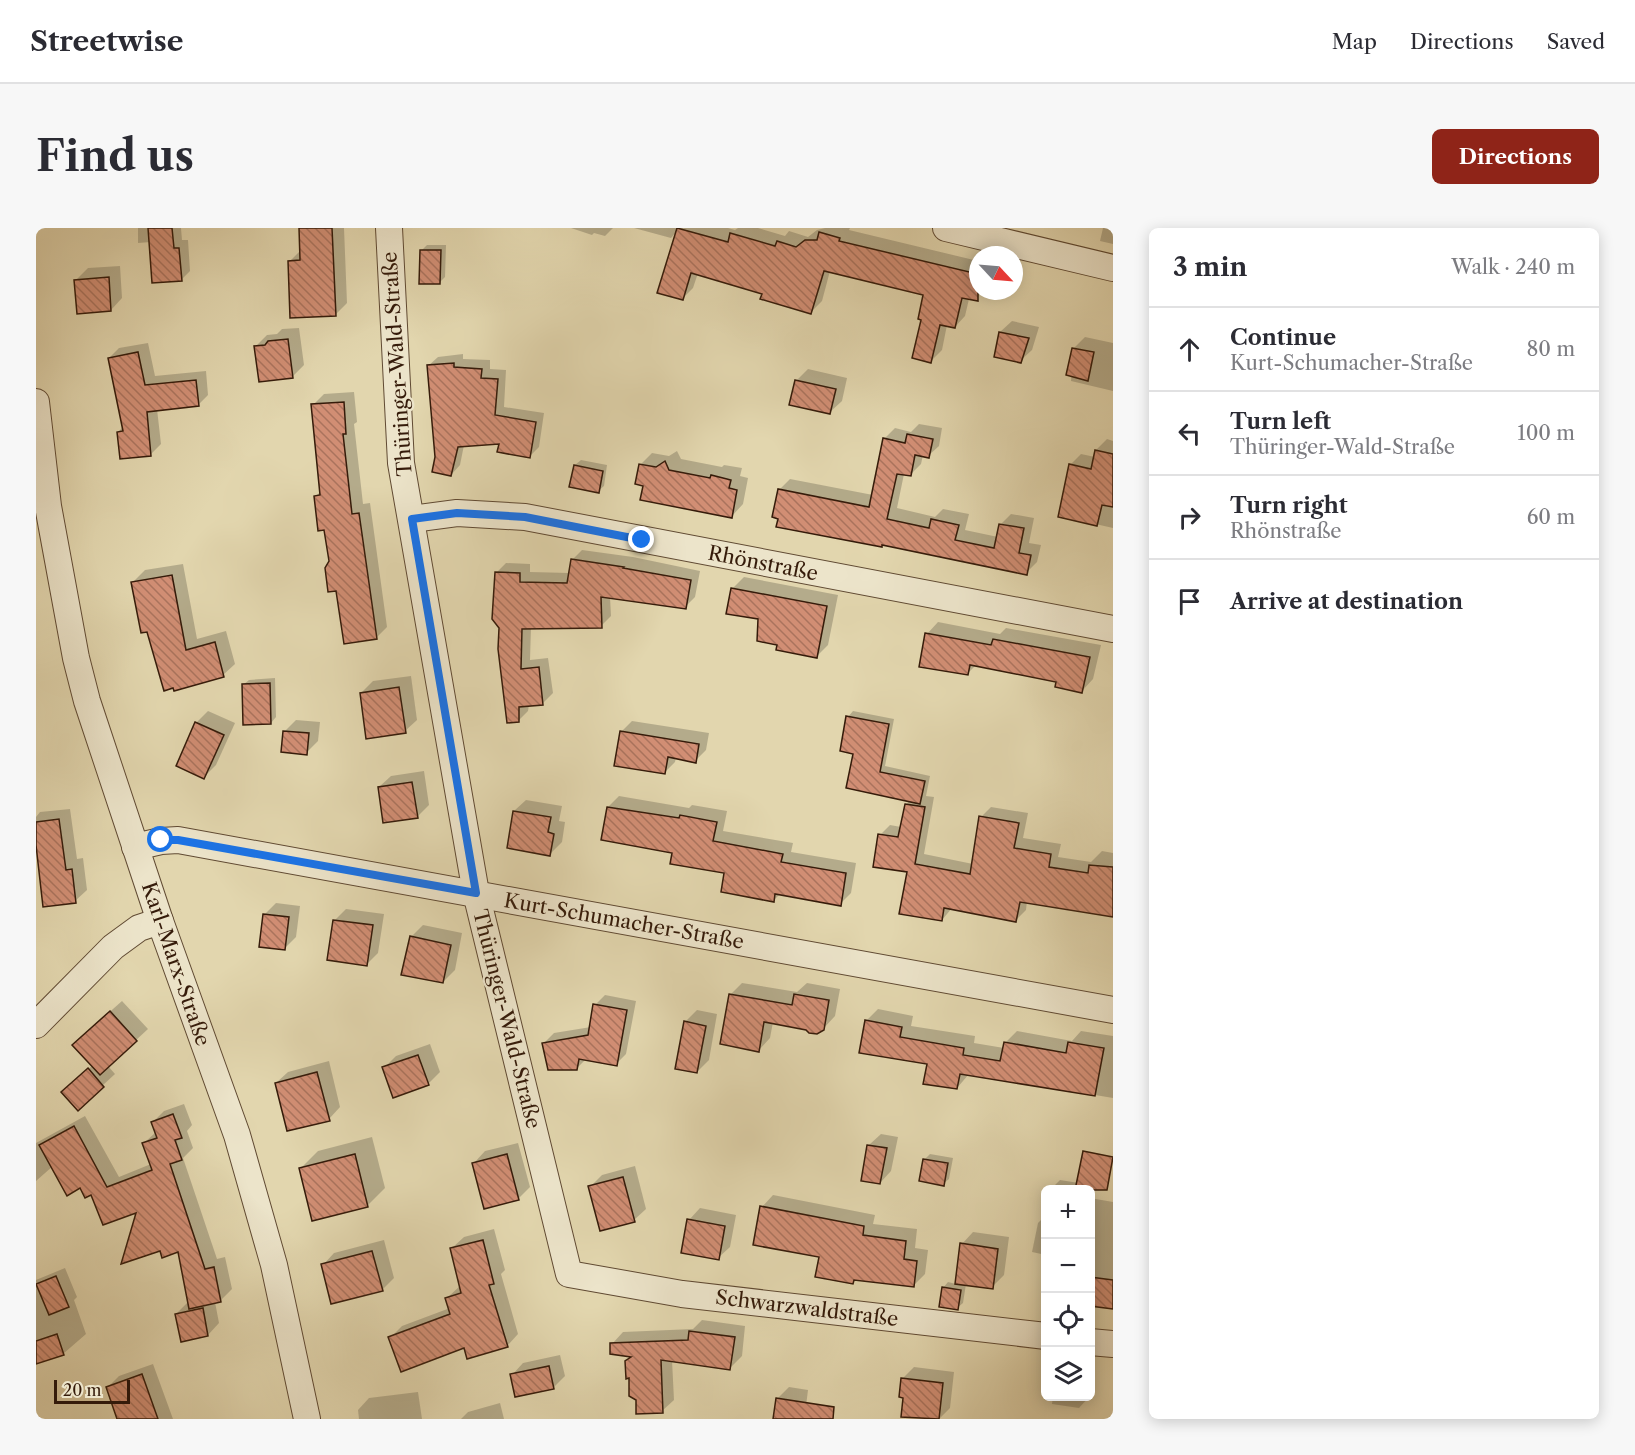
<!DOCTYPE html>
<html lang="en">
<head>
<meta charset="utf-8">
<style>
	:root { --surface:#fff; --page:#f7f7f7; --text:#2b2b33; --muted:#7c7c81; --line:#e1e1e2; --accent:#8f2418 }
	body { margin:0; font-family:"Libre Caslon Text",serif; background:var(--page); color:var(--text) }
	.controls { position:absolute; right:18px; bottom:18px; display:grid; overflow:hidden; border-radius:9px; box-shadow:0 3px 15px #0003 }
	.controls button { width:54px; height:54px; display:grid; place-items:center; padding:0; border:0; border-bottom:2px solid var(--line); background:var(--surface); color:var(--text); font:30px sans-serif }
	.compass { position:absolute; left:933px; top:18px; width:54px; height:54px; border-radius:50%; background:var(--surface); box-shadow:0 3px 15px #0003; rotate:116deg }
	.scale { position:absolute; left:18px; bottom:15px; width:76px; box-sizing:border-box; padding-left:6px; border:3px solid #351b0a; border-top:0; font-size:16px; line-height:21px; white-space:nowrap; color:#351b0a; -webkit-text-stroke:4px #ece4ca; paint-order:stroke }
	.stop { position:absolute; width:18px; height:18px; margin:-14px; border:4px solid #1a73e8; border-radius:50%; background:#fff }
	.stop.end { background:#1a73e8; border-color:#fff; box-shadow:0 2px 6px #0008 }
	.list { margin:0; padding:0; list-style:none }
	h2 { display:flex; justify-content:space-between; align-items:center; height:78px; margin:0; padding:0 24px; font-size:26px }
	h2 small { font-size:20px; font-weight:400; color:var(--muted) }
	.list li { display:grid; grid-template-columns:39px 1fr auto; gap:18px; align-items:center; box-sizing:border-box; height:84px; padding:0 24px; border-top:2px solid var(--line) }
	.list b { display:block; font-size:22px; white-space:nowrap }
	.list p { margin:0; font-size:20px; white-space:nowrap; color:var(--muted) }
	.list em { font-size:20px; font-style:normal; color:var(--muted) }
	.icon { flex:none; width:33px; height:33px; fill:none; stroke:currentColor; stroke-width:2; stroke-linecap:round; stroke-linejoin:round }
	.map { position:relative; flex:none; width:1077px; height:1191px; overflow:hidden; border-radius:9px }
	header { display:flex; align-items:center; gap:36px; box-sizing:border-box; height:84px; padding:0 30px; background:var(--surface); border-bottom:2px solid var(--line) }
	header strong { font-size:28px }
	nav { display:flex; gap:33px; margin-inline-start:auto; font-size:21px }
	.intro { display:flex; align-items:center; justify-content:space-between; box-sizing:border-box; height:144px; padding:0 36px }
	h1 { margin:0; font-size:42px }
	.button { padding:15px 27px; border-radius:9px; background:var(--accent); color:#fff; font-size:21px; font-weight:700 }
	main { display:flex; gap:36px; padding:0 36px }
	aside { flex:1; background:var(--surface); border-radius:9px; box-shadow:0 3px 15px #0003 }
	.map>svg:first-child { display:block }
</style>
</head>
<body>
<header>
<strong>Streetwise</strong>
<nav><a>Map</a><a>Directions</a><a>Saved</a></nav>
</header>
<div class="intro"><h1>Find us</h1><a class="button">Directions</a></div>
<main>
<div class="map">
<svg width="1077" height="1191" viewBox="0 0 1077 1191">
	<defs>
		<pattern id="building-back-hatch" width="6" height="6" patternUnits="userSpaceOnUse" patternTransform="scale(1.5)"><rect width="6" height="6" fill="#d18e74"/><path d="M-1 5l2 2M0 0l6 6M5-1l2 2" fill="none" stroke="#aa735d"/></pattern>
	</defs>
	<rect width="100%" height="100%" fill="#e2d6ae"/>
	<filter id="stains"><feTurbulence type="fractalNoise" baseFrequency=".00333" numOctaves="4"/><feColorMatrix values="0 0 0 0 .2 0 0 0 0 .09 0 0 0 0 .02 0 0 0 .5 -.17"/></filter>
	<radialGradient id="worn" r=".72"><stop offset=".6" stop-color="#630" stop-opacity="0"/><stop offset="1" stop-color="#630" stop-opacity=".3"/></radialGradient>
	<g fill="#0003">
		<polygon points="102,0 145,0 146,12 152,12 154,43 145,52 115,14 102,15"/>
		<polygon points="264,0 308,0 311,75 300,86 254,33 265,22"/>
		<polygon points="535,0 577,0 569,8 558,5 556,7"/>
		<polygon points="598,0 692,0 699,2 702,0 722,0 749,8 753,3 772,9 781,2 789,0 814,0 813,2 942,33 929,88 919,99 911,97 906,122 895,133 887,91 889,66 794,43 786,73 775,84 728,65 662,45 657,60 646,71 642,2 635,10"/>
		<polygon points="1067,0 1077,0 1077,16 1064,13"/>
		<polygon points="391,17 410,17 409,49 403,55 386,22"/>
		<polygon points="84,38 86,70 75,82 40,52 52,40"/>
		<polygon points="976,93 1003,99 996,122 984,133 964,104"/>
		<polygon points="263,100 268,137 256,149 220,118 231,107 241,106 246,101"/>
		<polygon points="1049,109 1077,115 1077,163 1035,153 1038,120"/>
		<polygon points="112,115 119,148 170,143 172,167 162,177 121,181 125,216 115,226 82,204 87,199 73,130 83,120"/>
		<polygon points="427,126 427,131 454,132 454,141 470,142 468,179 508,185 503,219 494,228 464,214 428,217 424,237 415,247 400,229 392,138 402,129"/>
		<polygon points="772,141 811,150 806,173 794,184 760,153"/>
		<polygon points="318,164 321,194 318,196 327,276 334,275 351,399 340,410 301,361 289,300 280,268 285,263 277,177 288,166"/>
		<polygon points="883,196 906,200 903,218 892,228 887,227 885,236 874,247 868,246 861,280 899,289 907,281 933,286 929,302 962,309 965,296 975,286 998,290 993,315 1005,317 1001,334 990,345 743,290 743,262 754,251 837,267 848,211 859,200 875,204"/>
		<polygon points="1071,211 1077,213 1077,300 1024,288 1034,237 1045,226 1059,229 1060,222"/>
		<polygon points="641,223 645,231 686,239 688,237 706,240 704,248 712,250 707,276 696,288 609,257 604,237 616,225 633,228"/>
		<polygon points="545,232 571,237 568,258 562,263 539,237"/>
		<polygon points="546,322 597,329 664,343 659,369 649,379 574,369 575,388 565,398 495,399 494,432 512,430 517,465 507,475 493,477 492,483 482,493 464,399 460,345 470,335 494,336 494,344 534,345 536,332"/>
		<polygon points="147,336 161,411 190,403 199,436 187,447 139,462 97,354 109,342"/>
		<polygon points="708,349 802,367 792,417 780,429 724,390 696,361"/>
		<polygon points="902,394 964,406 970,400 1065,417 1057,451 1046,463 1021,453 940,437 931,446 891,406"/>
		<polygon points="375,448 381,492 369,503 325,465 337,453"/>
		<polygon points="239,450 240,489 235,495 207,457 213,452"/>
		<polygon points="172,483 199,495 180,537 168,549 160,495"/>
		<polygon points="817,483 858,491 849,538 894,548 890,568 898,569 888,626 937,636 945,589 955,579 992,585 987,610 1025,616 1022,629 1055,634 1066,623 1077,625 1077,687 991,673 990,682 980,692 916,680 906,692 873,643 844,607 854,597 865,599 870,577 874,572 819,524 812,489"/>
		<polygon points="260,492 284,494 282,513 270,525 249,503"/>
		<polygon points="596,493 673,505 670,522 659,533 640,529 639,534 628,545 585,504"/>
		<polygon points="388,543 393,577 381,589 343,559 355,548"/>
		<polygon points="583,568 653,580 656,577 691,583 687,603 757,615 755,624 820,635 815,665 804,676 744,666 738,672 689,644 638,624 572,579"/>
		<polygon points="490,572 526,578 523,593 529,594 526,614 514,626 478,583"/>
		<polygon points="34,581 41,631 47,630 51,662 39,673 2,621 0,621 0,589 4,584"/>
		<polygon points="240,675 264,678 260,709 248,721 229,686"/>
		<polygon points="310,681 348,686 342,725 331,736 298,693"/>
		<polygon points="387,697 426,705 419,742 407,754 375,709"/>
		<polygon points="706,755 761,764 771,755 804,761 799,788 787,801 771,800 737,794 734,810 723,822 694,767"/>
		<polygon points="569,767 600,773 590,826 580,836 550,831 540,841 508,815 518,805 555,799 559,777"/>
		<polygon points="86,773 112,801 72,838 79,846 42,880 39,853 57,837 50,805"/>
		<polygon points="842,781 877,788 875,798 939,808 938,815 968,820 969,815 981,803 1036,813 1045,803 1077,808 1077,870 933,846 921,860 892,835 830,793"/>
		<polygon points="661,782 681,786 673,832 661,844 649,794"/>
		<polygon points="394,816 404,844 392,856 348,840 360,828"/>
		<polygon points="293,833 304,879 293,891 240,855 252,844"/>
		<polygon points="148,876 156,897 151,903 157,920 147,930 181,1031 189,1029 196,1061 184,1073 179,1074 183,1095 172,1107 140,1086 152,1074 144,1022 102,983 56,965 17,938 0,953 0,915 49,888 83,949 115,936 108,915 120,904 117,894 128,883"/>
		<polygon points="845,906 862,909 855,943 844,955 833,917"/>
		<polygon points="336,909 349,960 332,977 264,941 282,923"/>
		<polygon points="482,915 494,959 482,971 438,935 449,923"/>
		<polygon points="894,926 917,930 913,951 907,956 888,932"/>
		<polygon points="599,938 610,981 598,992 554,959 566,947"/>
		<polygon points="1024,952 1049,956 1048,962 1014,962"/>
		<polygon points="737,967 839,987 837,996 881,1001 879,1020 892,1022 889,1046 877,1058 820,1051 817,1055 726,979"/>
		<polygon points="1054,970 1077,974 1077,1079 1054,1076"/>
		<polygon points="664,980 700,987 694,1019 682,1030 653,992"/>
		<polygon points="1010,987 1010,1027 996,1024 1002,995"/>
		<polygon points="458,1001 469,1042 465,1046 482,1106 471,1118 429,1118 354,1110 366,1098 414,1080 411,1070 425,1057 416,1020 428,1009"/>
		<polygon points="937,1004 973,1009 968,1047 956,1059 930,1056 927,1075 921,1080 907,1060 912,1054 920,1056 926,1016"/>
		<polygon points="348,1012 358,1050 346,1062 287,1037 298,1025"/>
		<polygon points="29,1040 41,1069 38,1072 50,1106 27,1126 0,1135 0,1052"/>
		<polygon points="666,1092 709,1098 706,1128 694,1140 636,1132 638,1172 626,1183 597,1127 576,1116 587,1104 657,1101"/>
		<polygon points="524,1127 529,1148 517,1160 476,1147 487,1135"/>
		<polygon points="117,1136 137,1191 81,1191 82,1188 72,1159 83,1148"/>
		<polygon points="878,1139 918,1144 914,1180 903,1191 867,1187 869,1169 866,1151"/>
		<polygon points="1054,1142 1058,1142 1054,1168"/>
		<polygon points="753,1159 772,1162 769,1186 764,1191 739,1191 741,1171"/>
		<polygon points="382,1164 386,1191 323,1191 322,1182 333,1170"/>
		<polygon points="1017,1168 1054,1168 1043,1180 1016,1176"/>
		<polygon points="464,1175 468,1191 425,1191 432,1184"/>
	</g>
	<g fill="url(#building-back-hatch)" stroke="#351b0a" stroke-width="1.5">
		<polygon points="112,0 136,0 138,20 143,20 146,53 116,55"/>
		<polygon points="263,0 296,0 300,88 254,90 252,33 264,32"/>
		<polygon points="641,0 692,14 694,5 739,18 741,13 760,19 769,12 781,12 783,4 804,10 803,13 942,46 942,73 926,70 919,100 904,97 895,135 876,130 885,92 882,91 887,67 788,43 775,86 724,71 726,66 655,45 647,72 621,65"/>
		<polygon points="384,22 405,22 404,56 383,56"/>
		<polygon points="73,49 75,83 41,86 38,52"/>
		<polygon points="963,104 993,110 985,135 958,129"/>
		<polygon points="252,111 257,150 223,154 218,118 229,117 232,113"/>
		<polygon points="1036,120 1058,124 1052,153 1030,147"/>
		<polygon points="102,124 109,157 160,152 163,178 111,184 115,228 84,231 81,204 87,203 72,130"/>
		<polygon points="418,135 418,139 446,141 445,150 462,151 459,187 500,194 494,230 461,224 463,216 422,219 415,248 396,244 399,229 391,137"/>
		<polygon points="759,152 800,161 794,186 753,177"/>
		<polygon points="308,174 310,206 307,206 316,286 323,285 341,411 308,416 300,363 292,364 289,340 293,333 288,302 282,303 278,268 284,267 275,176"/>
		<polygon points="871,206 897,211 893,230 879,227 875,248 861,246 851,291 893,300 895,291 923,297 919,312 958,320 963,296 988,300 983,325 995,327 991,347 846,317 846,319 740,299 742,291 736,289 742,261 833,279 847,210 869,215"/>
		<polygon points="1059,222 1077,226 1077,279 1066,277 1061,298 1022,289 1033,236 1055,241"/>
		<polygon points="629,233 633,242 674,250 675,247 695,252 693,260 701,262 696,290 604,272 607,258 599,256 603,236 620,239"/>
		<polygon points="538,237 567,243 563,265 533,259"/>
		<polygon points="535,331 588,339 587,340 655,352 650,381 565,369 566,400 486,401 485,441 503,439 507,477 483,479 483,494 471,495 462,421 463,400 456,391 459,344 484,345 484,354 531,355"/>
		<polygon points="136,347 150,422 179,414 188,449 138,463 137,460 128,463 111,404 105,405 95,354"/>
		<polygon points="695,360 791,378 781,430 740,422 741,417 721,413 722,391 690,386"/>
		<polygon points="889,405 955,417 957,411 1054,429 1046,465 1019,459 1020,454 934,437 932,447 883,439"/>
		<polygon points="234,455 235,496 207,497 206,456"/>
		<polygon points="363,459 370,505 330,511 324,465"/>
		<polygon points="810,488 853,496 844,544 889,553 884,576 810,560 817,526 804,523"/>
		<polygon points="159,494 188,507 168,551 140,538"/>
		<polygon points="247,503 273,505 271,527 245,524"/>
		<polygon points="584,503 663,516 660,535 632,529 629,546 578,538"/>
		<polygon points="376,554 382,590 347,595 342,559"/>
		<polygon points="869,576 889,579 879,636 934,646 943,588 983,595 978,620 1015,626 1013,639 1052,645 1053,637 1077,639 1077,689 984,674 980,694 908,680 906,693 863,686 871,644 837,639 842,606 862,609"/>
		<polygon points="571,579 643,590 644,587 681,594 677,613 747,626 745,634 810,645 805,678 739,666 738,674 685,664 688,645 634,636 636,625 565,612"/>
		<polygon points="477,583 515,589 512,604 518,606 514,628 471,620"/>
		<polygon points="23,591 30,642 36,641 40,675 7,679 0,617 0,594"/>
		<polygon points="227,686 253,689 249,722 223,719"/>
		<polygon points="297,692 337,697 331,738 291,732"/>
		<polygon points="374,708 415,717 407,755 365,747"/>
		<polygon points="693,766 756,777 758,766 793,772 788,802 781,806 773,805 770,802 728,794 723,824 684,816"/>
		<polygon points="557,776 591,782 581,838 543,831 541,842 512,842 506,815 552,807"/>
		<polygon points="74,783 101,813 64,847 36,817"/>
		<polygon points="829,792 866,799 864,809 928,820 927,827 964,833 968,814 1030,825 1032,814 1068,820 1059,868 924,846 921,861 887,856 891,836 823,825"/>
		<polygon points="648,793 670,798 661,845 639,841"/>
		<polygon points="382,827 393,857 357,870 346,839"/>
		<polygon points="52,840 68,859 42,883 25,864"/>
		<polygon points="281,844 294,893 251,903 239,855"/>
		<polygon points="137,886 146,910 139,912 146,932 134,936 169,1041 178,1039 185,1074 153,1081 142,1024 126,1030 124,1023 85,1036 100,985 67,997 55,967 49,970 44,960 31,968 3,917 38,898 71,959 116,942 106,915 121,910 115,894"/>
		<polygon points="831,917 851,920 844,956 825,953"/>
		<polygon points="1047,923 1077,929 1071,962 1039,962"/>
		<polygon points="319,926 332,979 276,993 263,940"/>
		<polygon points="471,926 483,972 448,981 436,935"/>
		<polygon points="887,931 912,935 908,958 883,953"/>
		<polygon points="587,949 599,994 564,1003 552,958"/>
		<polygon points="724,978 828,998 827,1007 870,1013 868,1031 881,1033 878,1059 818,1052 817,1056 779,1049 783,1029 717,1017"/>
		<polygon points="651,991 689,998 683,1032 645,1025"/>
		<polygon points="447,1012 458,1056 453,1057 472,1119 431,1131 428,1120 365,1144 352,1109 414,1086 409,1070 425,1065 414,1020"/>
		<polygon points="924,1015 962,1021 957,1061 919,1056"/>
		<polygon points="336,1023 347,1063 295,1076 285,1036"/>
		<polygon points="20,1048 33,1079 13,1087 0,1056"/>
		<polygon points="1054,1049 1077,1052 1077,1081 1054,1078"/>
		<polygon points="906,1059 925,1062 922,1082 903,1079"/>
		<polygon points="167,1080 172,1108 145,1114 139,1086"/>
		<polygon points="653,1103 699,1109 694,1142 625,1132 627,1185 600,1186 600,1172 593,1168 593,1150 590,1151 589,1133 595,1129 574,1126 574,1115 652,1112"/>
		<polygon points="21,1106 28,1127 0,1136 0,1113"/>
		<polygon points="513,1138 518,1161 479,1169 474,1146"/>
		<polygon points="106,1146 122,1191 81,1191 70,1159"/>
		<polygon points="865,1150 907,1155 903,1191 865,1189 867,1170 863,1169"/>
		<polygon points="740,1170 798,1179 797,1191 737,1191"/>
	</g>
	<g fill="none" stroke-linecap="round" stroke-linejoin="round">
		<defs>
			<g id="minor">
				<polyline points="353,0 365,235 440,665 533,1046 646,1066 1010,1108"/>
				<polyline points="910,0 1077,40"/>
				<polyline points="0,174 12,278 40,430 51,473 124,693 201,907 238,1037 271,1191"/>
				<polyline points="376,291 421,285 489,289 1077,401"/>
				<polyline points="99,619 125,613 142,612 1077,782"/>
				<polyline points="0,797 77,719 103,700 124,693"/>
				<polyline points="1054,1114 1077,1116"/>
			</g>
		</defs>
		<use href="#minor" stroke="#604a33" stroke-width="28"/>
		<use href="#minor" stroke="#ece4ca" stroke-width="26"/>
	</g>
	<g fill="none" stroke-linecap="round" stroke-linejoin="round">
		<polyline stroke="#1a73e8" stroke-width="8" points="125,612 142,612 440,665 376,291 421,285 489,289 606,312"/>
	</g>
	<g text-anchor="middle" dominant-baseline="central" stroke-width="4.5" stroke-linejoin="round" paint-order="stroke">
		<g font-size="20" fill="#351b0a" stroke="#ece4ca">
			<text transform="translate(361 136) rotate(-94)">Thüringer-Wald-Straße</text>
			<text transform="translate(727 335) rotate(11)">Rhönstraße</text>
			<text transform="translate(588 693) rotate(10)">Kurt-Schumacher-Straße</text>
			<text transform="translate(140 736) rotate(71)">Karl-Marx-Straße</text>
			<text transform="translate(471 791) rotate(76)">Thüringer-Wald-Straße</text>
			<text transform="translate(771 1080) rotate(7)">Schwarzwaldstraße</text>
		</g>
	</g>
	<rect width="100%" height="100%" filter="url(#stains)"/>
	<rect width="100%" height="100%" fill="url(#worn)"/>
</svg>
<div class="controls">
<button>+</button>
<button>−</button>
<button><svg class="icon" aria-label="locate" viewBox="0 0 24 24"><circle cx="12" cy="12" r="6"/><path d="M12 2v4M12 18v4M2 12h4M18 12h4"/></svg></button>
<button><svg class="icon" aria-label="layers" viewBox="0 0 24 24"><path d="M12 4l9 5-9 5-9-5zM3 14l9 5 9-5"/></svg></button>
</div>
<svg class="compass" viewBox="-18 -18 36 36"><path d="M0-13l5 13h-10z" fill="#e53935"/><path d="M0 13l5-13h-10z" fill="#7c7c81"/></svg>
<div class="scale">20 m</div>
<div class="stop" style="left:125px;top:612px"></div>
<div class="stop end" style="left:606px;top:312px"></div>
</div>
<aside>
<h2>3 min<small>Walk · 240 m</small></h2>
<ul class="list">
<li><svg class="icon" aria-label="ahead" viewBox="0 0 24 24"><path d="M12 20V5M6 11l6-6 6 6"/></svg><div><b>Continue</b><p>Kurt-Schumacher-Straße</p></div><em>80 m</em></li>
<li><svg class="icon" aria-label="left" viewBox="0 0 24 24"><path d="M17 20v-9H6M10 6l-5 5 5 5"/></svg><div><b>Turn left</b><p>Thüringer-Wald-Straße</p></div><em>100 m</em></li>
<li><svg class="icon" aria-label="right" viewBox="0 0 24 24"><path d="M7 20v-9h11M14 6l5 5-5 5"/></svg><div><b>Turn right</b><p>Rhönstraße</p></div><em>60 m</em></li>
<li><svg class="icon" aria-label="arrive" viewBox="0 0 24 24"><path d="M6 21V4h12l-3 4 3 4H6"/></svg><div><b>Arrive at destination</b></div></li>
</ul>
</aside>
</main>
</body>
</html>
